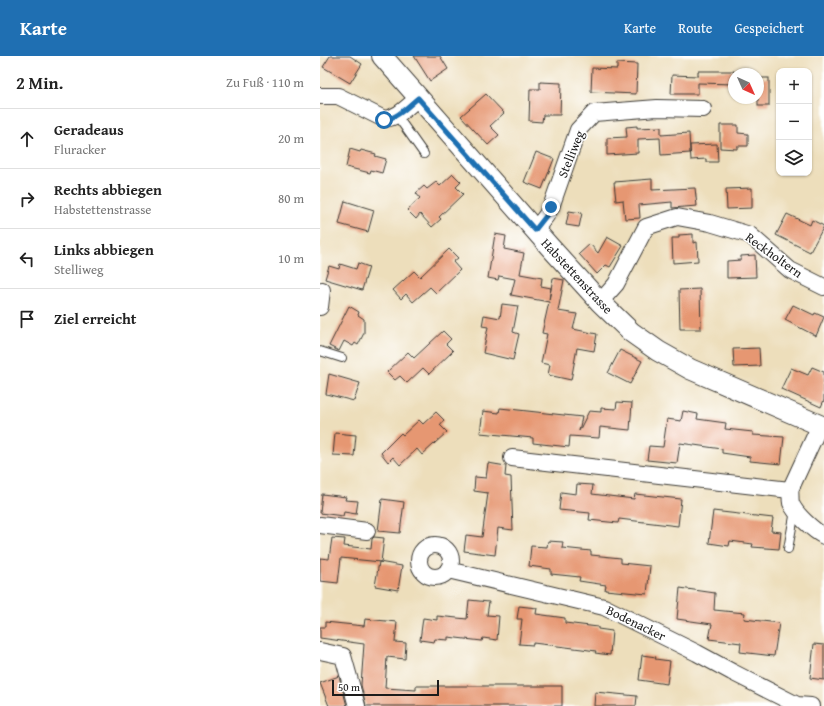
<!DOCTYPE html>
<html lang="de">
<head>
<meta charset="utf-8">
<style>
	:root { --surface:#fff; --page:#f2f2f2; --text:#222; --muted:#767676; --line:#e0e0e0; --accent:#1f6fb2 }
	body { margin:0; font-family:"Gentium Book Plus",serif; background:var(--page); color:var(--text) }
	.controls { position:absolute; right:12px; top:12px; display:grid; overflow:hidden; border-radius:8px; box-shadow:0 1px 3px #0004 }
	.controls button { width:36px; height:36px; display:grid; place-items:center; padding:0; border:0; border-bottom:1px solid var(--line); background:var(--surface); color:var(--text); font:20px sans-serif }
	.compass { position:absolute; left:408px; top:12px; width:36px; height:36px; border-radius:50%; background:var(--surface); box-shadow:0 1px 3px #0004; rotate:135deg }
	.scale { position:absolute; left:12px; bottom:10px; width:107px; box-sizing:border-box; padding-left:4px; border:2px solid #1c1c1c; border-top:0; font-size:11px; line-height:14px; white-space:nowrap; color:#1c1c1c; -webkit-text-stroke:3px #fff; paint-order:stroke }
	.stop { position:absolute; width:12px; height:12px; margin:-9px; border:3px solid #1f6fb2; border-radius:50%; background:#fff }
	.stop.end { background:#1f6fb2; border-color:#fff; box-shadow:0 1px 4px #0008 }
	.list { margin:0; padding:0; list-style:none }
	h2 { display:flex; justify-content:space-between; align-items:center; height:52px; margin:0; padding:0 16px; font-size:17px }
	h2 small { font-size:13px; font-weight:400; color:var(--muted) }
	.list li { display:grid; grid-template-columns:26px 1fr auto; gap:12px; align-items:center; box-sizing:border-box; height:60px; padding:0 16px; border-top:1px solid var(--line) }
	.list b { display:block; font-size:15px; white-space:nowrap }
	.list p { margin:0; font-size:13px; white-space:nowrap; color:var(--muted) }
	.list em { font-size:13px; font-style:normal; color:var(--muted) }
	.icon { flex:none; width:22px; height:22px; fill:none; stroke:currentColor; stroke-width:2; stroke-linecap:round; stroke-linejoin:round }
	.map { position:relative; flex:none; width:504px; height:650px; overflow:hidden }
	header { display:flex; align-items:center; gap:24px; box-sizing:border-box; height:56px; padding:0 20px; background:var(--accent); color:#fff }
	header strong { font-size:19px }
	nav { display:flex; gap:22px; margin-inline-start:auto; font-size:14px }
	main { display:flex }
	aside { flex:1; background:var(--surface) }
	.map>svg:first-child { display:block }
</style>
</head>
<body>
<header>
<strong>Karte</strong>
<nav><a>Karte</a><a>Route</a><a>Gespeichert</a></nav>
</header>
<main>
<aside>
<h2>2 Min.<small>Zu Fuß · 110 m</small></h2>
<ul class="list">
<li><svg class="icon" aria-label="ahead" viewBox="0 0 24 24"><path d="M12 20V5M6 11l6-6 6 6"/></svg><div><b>Geradeaus</b><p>Fluracker</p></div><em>20 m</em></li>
<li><svg class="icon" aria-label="right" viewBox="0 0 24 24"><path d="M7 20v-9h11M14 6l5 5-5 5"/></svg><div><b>Rechts abbiegen</b><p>Habstettenstrasse</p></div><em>80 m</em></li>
<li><svg class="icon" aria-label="left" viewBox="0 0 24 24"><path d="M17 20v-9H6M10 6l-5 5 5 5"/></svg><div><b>Links abbiegen</b><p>Stelliweg</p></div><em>10 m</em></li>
<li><svg class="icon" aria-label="arrive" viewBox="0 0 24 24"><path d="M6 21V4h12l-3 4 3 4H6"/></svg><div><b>Ziel erreicht</b></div></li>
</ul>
</aside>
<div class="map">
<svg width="504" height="650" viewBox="0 0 504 650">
	<rect width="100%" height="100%" fill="#fff"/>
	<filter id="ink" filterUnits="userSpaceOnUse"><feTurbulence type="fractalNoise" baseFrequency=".025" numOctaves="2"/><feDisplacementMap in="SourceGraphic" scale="8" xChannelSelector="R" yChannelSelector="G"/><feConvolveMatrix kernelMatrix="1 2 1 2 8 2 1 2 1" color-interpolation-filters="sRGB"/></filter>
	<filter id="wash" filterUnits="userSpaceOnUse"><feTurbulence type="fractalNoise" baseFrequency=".012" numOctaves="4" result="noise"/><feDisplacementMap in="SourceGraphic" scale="16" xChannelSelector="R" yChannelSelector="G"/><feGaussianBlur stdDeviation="0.9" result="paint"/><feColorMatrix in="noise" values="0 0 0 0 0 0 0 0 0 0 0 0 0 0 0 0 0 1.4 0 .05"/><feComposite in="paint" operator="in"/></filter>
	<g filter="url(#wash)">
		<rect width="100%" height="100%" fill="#eddebb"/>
		<g id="blocks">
			<g fill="#e69772">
				<polygon points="10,0 30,0 42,8 30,27 3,11"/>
				<polygon points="94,0 120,0 128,13 110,25"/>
				<polygon points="297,7 317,8 316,38 271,36 272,12 297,13"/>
				<polygon points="378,15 414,15 414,28 378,27 378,38 351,38 352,19 378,20"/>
				<rect x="438" y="22" width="11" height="28"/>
				<polygon points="220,26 241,27 240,59 223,59 222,66 209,65 210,33 220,33"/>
				<polygon points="166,38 184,57 170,70 179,79 168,89 141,60"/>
				<polygon points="400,69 418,69 418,77 428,78 428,90 417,90 417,93 400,92"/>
				<polygon points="317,70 317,72 341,71 341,79 369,77 370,97 341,99 340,82 318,83 318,97 287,99 287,82 307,81 306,71"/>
				<polygon points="397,88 398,106 386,106 386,103 371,104 370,89"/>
				<polygon points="30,93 40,96 41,94 56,98 55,100 66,103 62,117 51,114 50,117 26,111"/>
				<polygon points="216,96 234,103 222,133 204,126"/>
				<polygon points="133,118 141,126 136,131 143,138 119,161 121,163 112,171 100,158 96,163 87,154 100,142 96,137 104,130 107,133 116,126 120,130"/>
				<polygon points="332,123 332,134 375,132 377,150 352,152 352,146 319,149 320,162 305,163 303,144 296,145 294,126"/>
				<polygon points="432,132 432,152 407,153 406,133"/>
				<polygon points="25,145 54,154 48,176 19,168"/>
				<polygon points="249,155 262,157 259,171 246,169"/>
				<polygon points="467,158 490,169 492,164 504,170 490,196 456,179"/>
				<polygon points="175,178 186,180 184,193 204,197 200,218 222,222 221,230 231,232 229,244 233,222 244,224 238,255 257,258 253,273 277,278 274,295 257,292 251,324 228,319 230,309 221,307 227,278 222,277 229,246 191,239 195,223 179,220 178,224 168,222"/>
				<polygon points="373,178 373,187 377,186 378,205 353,207 352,182 359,182 359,179"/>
				<polygon points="287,181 303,190 290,211 286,209 277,218 259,198 270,188 278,197"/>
				<polygon points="129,193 138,202 133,206 140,214 116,237 110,231 93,246 86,238 81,243 73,234 94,215 100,221"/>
				<polygon points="435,199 436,221 407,222 407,205 421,204 421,200"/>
				<polygon points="38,207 49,211 42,234 5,223 9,210 19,213 20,208 36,213"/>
				<polygon points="380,233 381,273 360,273 359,234"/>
				<polygon points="182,248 198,250 193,276 199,278 193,304 163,297 168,271 162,270 164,259 180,262"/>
				<polygon points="473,249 494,259 495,257 504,261 496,280 465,264"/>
				<polygon points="29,250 39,256 38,259 44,263 44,277 38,289 35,287 33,290 24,285 19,295 9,290"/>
				<polygon points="123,275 131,283 126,288 133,295 109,318 103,312 87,327 80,320 75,324 67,316 88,296 94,302"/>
				<polygon points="439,292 440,310 414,311 413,293"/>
				<polygon points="300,294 322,305 310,328 288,317"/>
				<polygon points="492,311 504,316 504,344 501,351 461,333 471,312 488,319"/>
				<polygon points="9,318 40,327 34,345 6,338"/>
				<polygon points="297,346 312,347 310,374 280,371 279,382 250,380 249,391 213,387 213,382 160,377 163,355 179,357 180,352 262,361 259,375 269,355 281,356 281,352 296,353"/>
				<polygon points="363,355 378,358 377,363 406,367 405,373 433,376 433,379 464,381 461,408 430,405 430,401 402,397 402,393 360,387 357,407 327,404 329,390 343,391 347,363 361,365"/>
				<polygon points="116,356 124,364 120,369 127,376 102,399 97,393 80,409 73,401 68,406 61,397 81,377 83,379 99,364 103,368"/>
				<polygon points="15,377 36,379 34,400 13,399"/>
				<polygon points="168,407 186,410 185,420 191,421 193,474 178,472 175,499 144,495 146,479 162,481 168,437 154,435 155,421 166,422"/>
				<polygon points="257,428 273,429 272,438 314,443 315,438 361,443 358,470 299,463 298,467 269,464 270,457 239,454 241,436 256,438"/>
				<polygon points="2,438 26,441 25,444 38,445 36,458 24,456 23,460 0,457"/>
				<polygon points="62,443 84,446 80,477 58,475"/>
				<polygon points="393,455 453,462 451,475 461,476 459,493 432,491 433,488 410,485 409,490 389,487"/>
				<polygon points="54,481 64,482 61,506 21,502 18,527 0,525 0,502 9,503 12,482 25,483 24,490 51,493 52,483"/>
				<polygon points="228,485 243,486 242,492 271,495 271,499 301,502 301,507 330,510 327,538 285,534 286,529 259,525 260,521 231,518 231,513 209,510 211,490 227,491"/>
				<polygon points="59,506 82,510 78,534 55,530"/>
				<polygon points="360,532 395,537 394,554 425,557 424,563 459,567 454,600 420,596 421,587 389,583 392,568 357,563"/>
				<polygon points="149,544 169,546 167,559 179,560 177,584 163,582 162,585 128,581 128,584 115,583 114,586 100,584 103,562 117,564 117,560 147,563"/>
				<polygon points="199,550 217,552 216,558 245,562 245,567 278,571 278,573 292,575 290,599 275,597 276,595 262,593 213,587 213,589 199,588 202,563 197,563"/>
				<polygon points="45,563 77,566 75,586 86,587 85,603 67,601 65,632 96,634 96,630 242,630 242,650 46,650 41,629 44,588 0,582 0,571 5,571 5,566 44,570"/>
				<polygon points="494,588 504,589 504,624 490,622"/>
				<polygon points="322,599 336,601 335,603 350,605 347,628 319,624"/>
				<polygon points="19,620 27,650 9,650 0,627"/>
				<polygon points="275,636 317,640 316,650 274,650"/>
			</g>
		</g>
	</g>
	<g filter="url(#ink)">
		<use href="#blocks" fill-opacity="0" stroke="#3b3934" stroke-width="1"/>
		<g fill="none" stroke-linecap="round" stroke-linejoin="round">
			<defs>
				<g id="service">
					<polyline points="77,60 104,98"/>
					<polyline points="0,295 22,302"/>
					<polyline points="468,493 475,455"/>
				</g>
				<g id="minor">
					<path d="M0,40H18L64,63C78,62 88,50 98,42"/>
					<polyline points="215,174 226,160 231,151 258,74 274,57 337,52 383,53"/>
					<polyline points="280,246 296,228 326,171 357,161 390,167 430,179 470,214 504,231"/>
					<polyline points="0,251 2,234"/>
					<path d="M500,369L470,434C471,438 470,443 471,447C475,458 494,475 504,480"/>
					<polyline points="192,402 470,434"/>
					<polyline points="0,469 47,475"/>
					<circle cx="115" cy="505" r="16"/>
					<polyline points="128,514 284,551 377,597 412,616 477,649 491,650"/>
					<polyline points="0,595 23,600 37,650"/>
				</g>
				<polyline id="tertiary" points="62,0 229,190 280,246 311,276 338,295 370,313 504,371"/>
			</defs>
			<use href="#service" stroke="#3b3934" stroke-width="10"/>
			<use href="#minor" stroke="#3b3934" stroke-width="18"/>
			<use href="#tertiary" stroke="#3b3934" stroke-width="22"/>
			<use href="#service" stroke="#fff" stroke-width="8"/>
			<use href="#minor" stroke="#fff" stroke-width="16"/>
			<use href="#tertiary" stroke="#fff" stroke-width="20"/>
		</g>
	</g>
	<g fill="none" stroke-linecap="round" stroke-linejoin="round" filter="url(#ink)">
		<path stroke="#1f6fb2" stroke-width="5" d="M64,64C78,62 88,50 98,42L215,174L226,160L231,151"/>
	</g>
	<g text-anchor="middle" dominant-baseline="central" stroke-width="3" stroke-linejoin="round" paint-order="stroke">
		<g font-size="13" fill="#1c1c1c" stroke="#fff">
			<text transform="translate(251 98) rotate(-68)">Stelliweg</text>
			<text transform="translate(454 199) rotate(36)">Reckholtern</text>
			<text transform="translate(257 220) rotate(47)">Habstettenstrasse</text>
			<text transform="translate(316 567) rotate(26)">Bodenacker</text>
		</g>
	</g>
</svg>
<div class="controls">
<button>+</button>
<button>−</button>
<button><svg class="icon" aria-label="layers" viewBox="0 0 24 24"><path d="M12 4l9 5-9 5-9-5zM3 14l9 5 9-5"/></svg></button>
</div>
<svg class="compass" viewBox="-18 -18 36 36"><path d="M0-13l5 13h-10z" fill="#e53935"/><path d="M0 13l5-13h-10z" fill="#767676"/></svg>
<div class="scale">50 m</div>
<div class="stop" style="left:64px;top:64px"></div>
<div class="stop end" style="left:231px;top:151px"></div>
</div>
</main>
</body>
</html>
